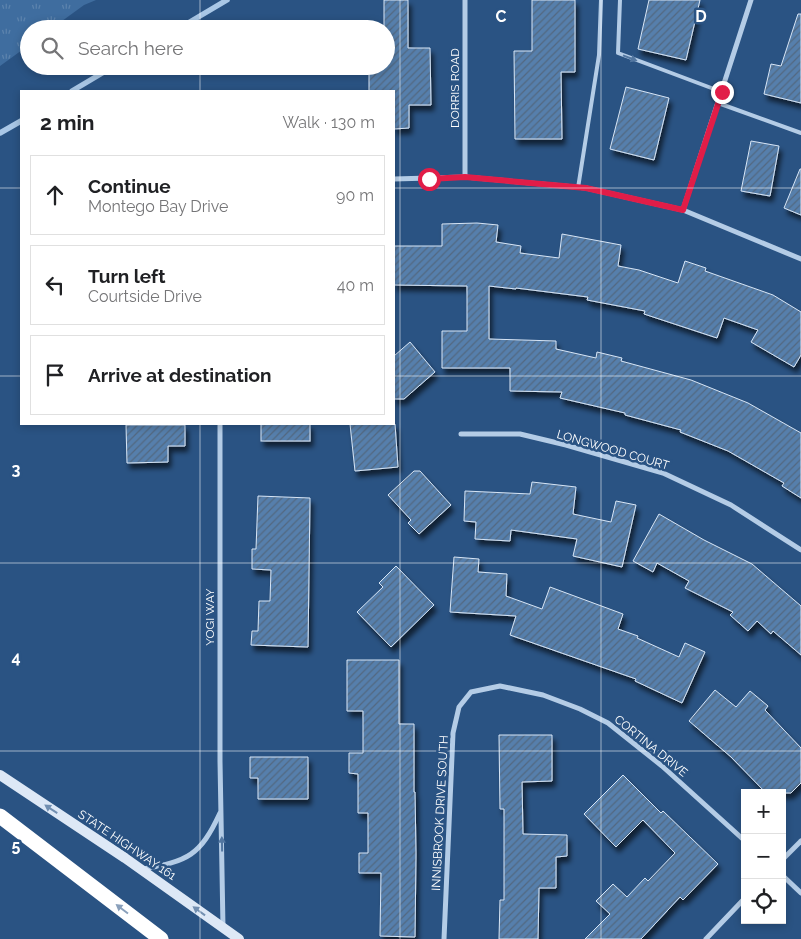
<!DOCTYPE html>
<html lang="en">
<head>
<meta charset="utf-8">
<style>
	:root { --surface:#fff; --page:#f2f2f2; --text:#202124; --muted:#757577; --line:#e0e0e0 }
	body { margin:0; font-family:Raleway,sans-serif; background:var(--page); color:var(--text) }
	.controls { position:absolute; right:15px; bottom:15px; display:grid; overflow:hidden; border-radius:0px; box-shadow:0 2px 8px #0003 }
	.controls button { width:45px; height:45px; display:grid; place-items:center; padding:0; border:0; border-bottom:1px solid var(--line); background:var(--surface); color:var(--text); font:25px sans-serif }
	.stop { position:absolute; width:15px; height:15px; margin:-11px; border:4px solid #e11d48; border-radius:50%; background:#fff }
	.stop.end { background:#e11d48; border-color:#fff; box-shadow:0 1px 5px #0008 }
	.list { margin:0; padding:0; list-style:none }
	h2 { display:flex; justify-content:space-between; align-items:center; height:65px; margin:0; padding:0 20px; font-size:21px }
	h2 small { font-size:16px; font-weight:400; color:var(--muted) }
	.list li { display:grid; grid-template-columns:32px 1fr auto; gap:15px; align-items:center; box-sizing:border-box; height:80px; margin:0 10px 10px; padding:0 10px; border:1px solid var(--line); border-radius:0px }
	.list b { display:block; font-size:19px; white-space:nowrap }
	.list p { margin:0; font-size:16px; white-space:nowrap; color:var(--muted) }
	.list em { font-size:16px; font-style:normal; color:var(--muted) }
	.icon { flex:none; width:28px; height:28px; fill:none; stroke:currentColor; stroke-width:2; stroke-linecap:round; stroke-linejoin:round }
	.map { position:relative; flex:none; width:801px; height:939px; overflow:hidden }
	.search { position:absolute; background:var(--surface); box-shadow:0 2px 8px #0003; left:20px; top:20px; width:375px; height:55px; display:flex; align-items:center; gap:12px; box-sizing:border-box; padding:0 18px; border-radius:28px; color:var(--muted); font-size:19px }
	.panel { position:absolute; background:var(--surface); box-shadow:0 2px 8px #0003; left:20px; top:90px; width:375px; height:335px; border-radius:0px }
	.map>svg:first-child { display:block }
</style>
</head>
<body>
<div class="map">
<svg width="801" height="939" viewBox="0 0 801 939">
	<defs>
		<pattern id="grass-tufts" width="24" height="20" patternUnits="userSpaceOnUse" patternTransform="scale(1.25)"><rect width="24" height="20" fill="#3f6d9f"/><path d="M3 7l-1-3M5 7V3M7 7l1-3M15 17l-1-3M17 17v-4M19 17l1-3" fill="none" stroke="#5c83ad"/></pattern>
		<pattern id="building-hatch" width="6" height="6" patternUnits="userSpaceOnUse" patternTransform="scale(1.25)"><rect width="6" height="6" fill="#567fac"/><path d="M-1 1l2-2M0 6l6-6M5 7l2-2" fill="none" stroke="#526881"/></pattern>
		<filter id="shadow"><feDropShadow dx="3" dy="5.5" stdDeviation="2.5" flood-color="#0009"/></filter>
	</defs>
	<rect width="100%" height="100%" fill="#2a5383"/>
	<polygon fill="url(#grass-tufts)" points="0,0 96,0 84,5 51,29 29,29 29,45 0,66"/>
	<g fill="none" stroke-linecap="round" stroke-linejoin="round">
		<g stroke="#a9c7e6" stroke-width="5.5">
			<polyline points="178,29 227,0"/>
			<polyline points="72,91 114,66"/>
			<polyline points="0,133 21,121"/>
		</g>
	</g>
	<g fill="url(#building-hatch)" stroke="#d7e5f5" filter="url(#shadow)">
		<polygon points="384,0 408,0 408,48 430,48 431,105 409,105 409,128 394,129 394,91 369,91 369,66 386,66 386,29 384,29"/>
		<polygon points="532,0 575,0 575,72 561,72 562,139 515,139 514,51 532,51"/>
		<polygon points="649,0 700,0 686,60 638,49"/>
		<polygon points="798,14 801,14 801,103 764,94 771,64 781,66"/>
		<polygon points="626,87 669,98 654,160 610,149"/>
		<polygon points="751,141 779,146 770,196 741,191"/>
		<polygon points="800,169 801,169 801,215 784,208"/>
		<polygon points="477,223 498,225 496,242 521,246 520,253 559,258 562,234 621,245 618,266 639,270 678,283 685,261 706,268 705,271 773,295 801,312 801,355 794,367 751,342 758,330 724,318 717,338 644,314 645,311 587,300 588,297 516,288 516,289 489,286 489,339 556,341 556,349 596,358 597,352 622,358 621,361 691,380 748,403 801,433 801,498 782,486 784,483 728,451 680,432 681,430 625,415 625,413 560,398 562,392 510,391 510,368 442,368 442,331 467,331 467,286 394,285 394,246 442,246 442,224"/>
		<polygon points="410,342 435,372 404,399 394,399 394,356"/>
		<rect x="261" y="424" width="49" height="17"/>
		<polygon points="350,424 395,424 398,467 355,471"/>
		<polygon points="126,425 185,425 185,446 168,446 168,462 127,463"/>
		<polygon points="414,471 420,471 451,505 419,534 408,523 411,520 388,495"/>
		<polygon points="532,482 576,487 573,514 611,522 616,501 636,505 622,567 573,556 577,539 511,530 510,541 475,539 476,522 464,521 465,491 530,494"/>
		<polygon points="258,496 310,498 308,647 251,645 252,631 258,631 259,601 270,601 271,570 252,569 252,549 256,549"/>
		<polygon points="659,514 704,540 752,564 801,606 801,655 773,631 771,634 757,621 748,631 730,615 733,612 685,588 689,581 657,563 653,572 633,561"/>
		<polygon points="454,557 479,559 478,572 507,574 506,596 542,609 550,587 623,614 618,629 638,636 637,638 679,657 685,643 705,652 682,703 635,681 636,679 510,635 516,616 450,612"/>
		<polygon points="396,566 434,605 391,647 357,612 383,587 379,583"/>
		<polygon points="347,660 399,660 399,724 414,724 414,792 415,792 416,854 415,937 380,936 381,873 359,873 359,853 368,853 368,813 358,813 358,774 349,773 349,753 363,753 363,711 347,711"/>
		<polygon points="715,690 736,707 750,691 768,706 765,710 801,748 801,783 791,793 766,793 731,757 689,721"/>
		<polygon points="499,735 552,735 552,781 522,782 523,834 567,835 567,856 556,857 556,888 539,888 538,939 499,939 500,900 504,900 504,809 500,809"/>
		<polygon points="250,757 308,757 308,799 258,799 258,778 250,778"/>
		<polygon points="623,775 661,813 663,811 718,864 683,900 680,897 641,939 585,939 610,914 596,901 613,884 627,897 645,878 648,881 675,853 643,820 616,847 584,814"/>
	</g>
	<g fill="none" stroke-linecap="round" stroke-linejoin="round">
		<g stroke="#b4cce6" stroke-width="4">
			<polyline points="620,0 618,53 722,92"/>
			<polyline points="718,103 801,133"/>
			<polyline points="578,188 599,55 601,0"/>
		</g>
		<g stroke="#b4cce6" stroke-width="5">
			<polyline points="465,177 465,0"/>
			<polyline points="394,179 465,177 586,188 683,210 801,259"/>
			<polyline points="683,210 751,0"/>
			<polyline points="220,424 220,761 223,927"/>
			<polyline points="461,434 520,434 566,445 663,473 731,505 801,550"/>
			<polyline points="782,860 801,841"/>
			<path d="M143,869C188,861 200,856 220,813"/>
			<polyline points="782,875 801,893"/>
			<polyline points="444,939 453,733 459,707 471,692 500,686 543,695 580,709 608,723 662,766 745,841"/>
			<polyline points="706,939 745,898"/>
		</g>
		<polyline stroke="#dde8f6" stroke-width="10" points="0,775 125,858 239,939"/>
		<polyline stroke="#fff" stroke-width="15" points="0,816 161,939"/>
	</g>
	<defs><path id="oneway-solid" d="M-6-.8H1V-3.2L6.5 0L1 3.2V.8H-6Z" transform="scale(1.25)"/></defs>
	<g fill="#5377a1">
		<use href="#oneway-solid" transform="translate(630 58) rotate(21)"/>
		<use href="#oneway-solid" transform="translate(222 844) rotate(-91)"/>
	</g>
	<g fill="#728fb1">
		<use href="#oneway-solid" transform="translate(51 809) rotate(-147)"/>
		<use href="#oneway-solid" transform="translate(199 911) rotate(-144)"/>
	</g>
	<use fill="#8aa0bb" href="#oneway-solid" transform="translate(122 909) rotate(-143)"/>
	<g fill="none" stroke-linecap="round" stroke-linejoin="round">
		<polyline stroke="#e11d48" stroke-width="6" points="429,179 465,177 586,188 683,210 722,92"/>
	</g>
	<path fill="none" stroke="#fff" stroke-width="1" stroke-opacity="0.55" d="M200,0V29M400,0V939M601,0V939M200,66V91M0,188H21M394,188H801M0,376H21M394,376H801M200,424V939M0,563H801M0,751H801"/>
	<g text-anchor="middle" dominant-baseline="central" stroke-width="5" stroke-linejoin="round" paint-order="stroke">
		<g font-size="12" fill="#fff" stroke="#2a5383">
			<text transform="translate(455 88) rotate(-90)">DORRIS ROAD</text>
			<text transform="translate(613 450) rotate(16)">LONGWOOD COURT</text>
			<text transform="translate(210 617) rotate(-90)">YOGI WAY</text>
			<text transform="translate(651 746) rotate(39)">CORTINA DRIVE</text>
			<text transform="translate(440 813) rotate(-87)">INNISBROOK DRIVE SOUTH</text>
			<text transform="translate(127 845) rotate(34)">STATE HIGHWAY 161</text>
		</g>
	</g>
	<g font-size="16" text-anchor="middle" font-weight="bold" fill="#fff" stroke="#2a5383" stroke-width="5" stroke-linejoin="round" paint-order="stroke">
		<text x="501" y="22">C</text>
		<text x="701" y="22">D</text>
		<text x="16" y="475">3</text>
		<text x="16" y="663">4</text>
		<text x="16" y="851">5</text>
	</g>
</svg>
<div class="controls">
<button>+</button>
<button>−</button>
<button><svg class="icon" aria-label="locate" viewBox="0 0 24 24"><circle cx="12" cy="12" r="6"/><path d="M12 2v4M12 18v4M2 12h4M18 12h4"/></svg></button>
</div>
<div class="stop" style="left:429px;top:179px"></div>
<div class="stop end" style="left:722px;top:92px"></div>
<div class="search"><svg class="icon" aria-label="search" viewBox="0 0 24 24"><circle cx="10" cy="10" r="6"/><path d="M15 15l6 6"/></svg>Search here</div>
<section class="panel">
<h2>2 min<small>Walk · 130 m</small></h2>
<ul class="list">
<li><svg class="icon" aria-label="ahead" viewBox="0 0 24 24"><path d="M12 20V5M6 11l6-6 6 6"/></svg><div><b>Continue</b><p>Montego Bay Drive</p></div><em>90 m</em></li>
<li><svg class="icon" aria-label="left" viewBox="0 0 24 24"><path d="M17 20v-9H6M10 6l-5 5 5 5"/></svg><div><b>Turn left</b><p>Courtside Drive</p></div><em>40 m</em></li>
<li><svg class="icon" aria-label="arrive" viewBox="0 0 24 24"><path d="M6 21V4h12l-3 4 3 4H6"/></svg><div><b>Arrive at destination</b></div></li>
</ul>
</section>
</div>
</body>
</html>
